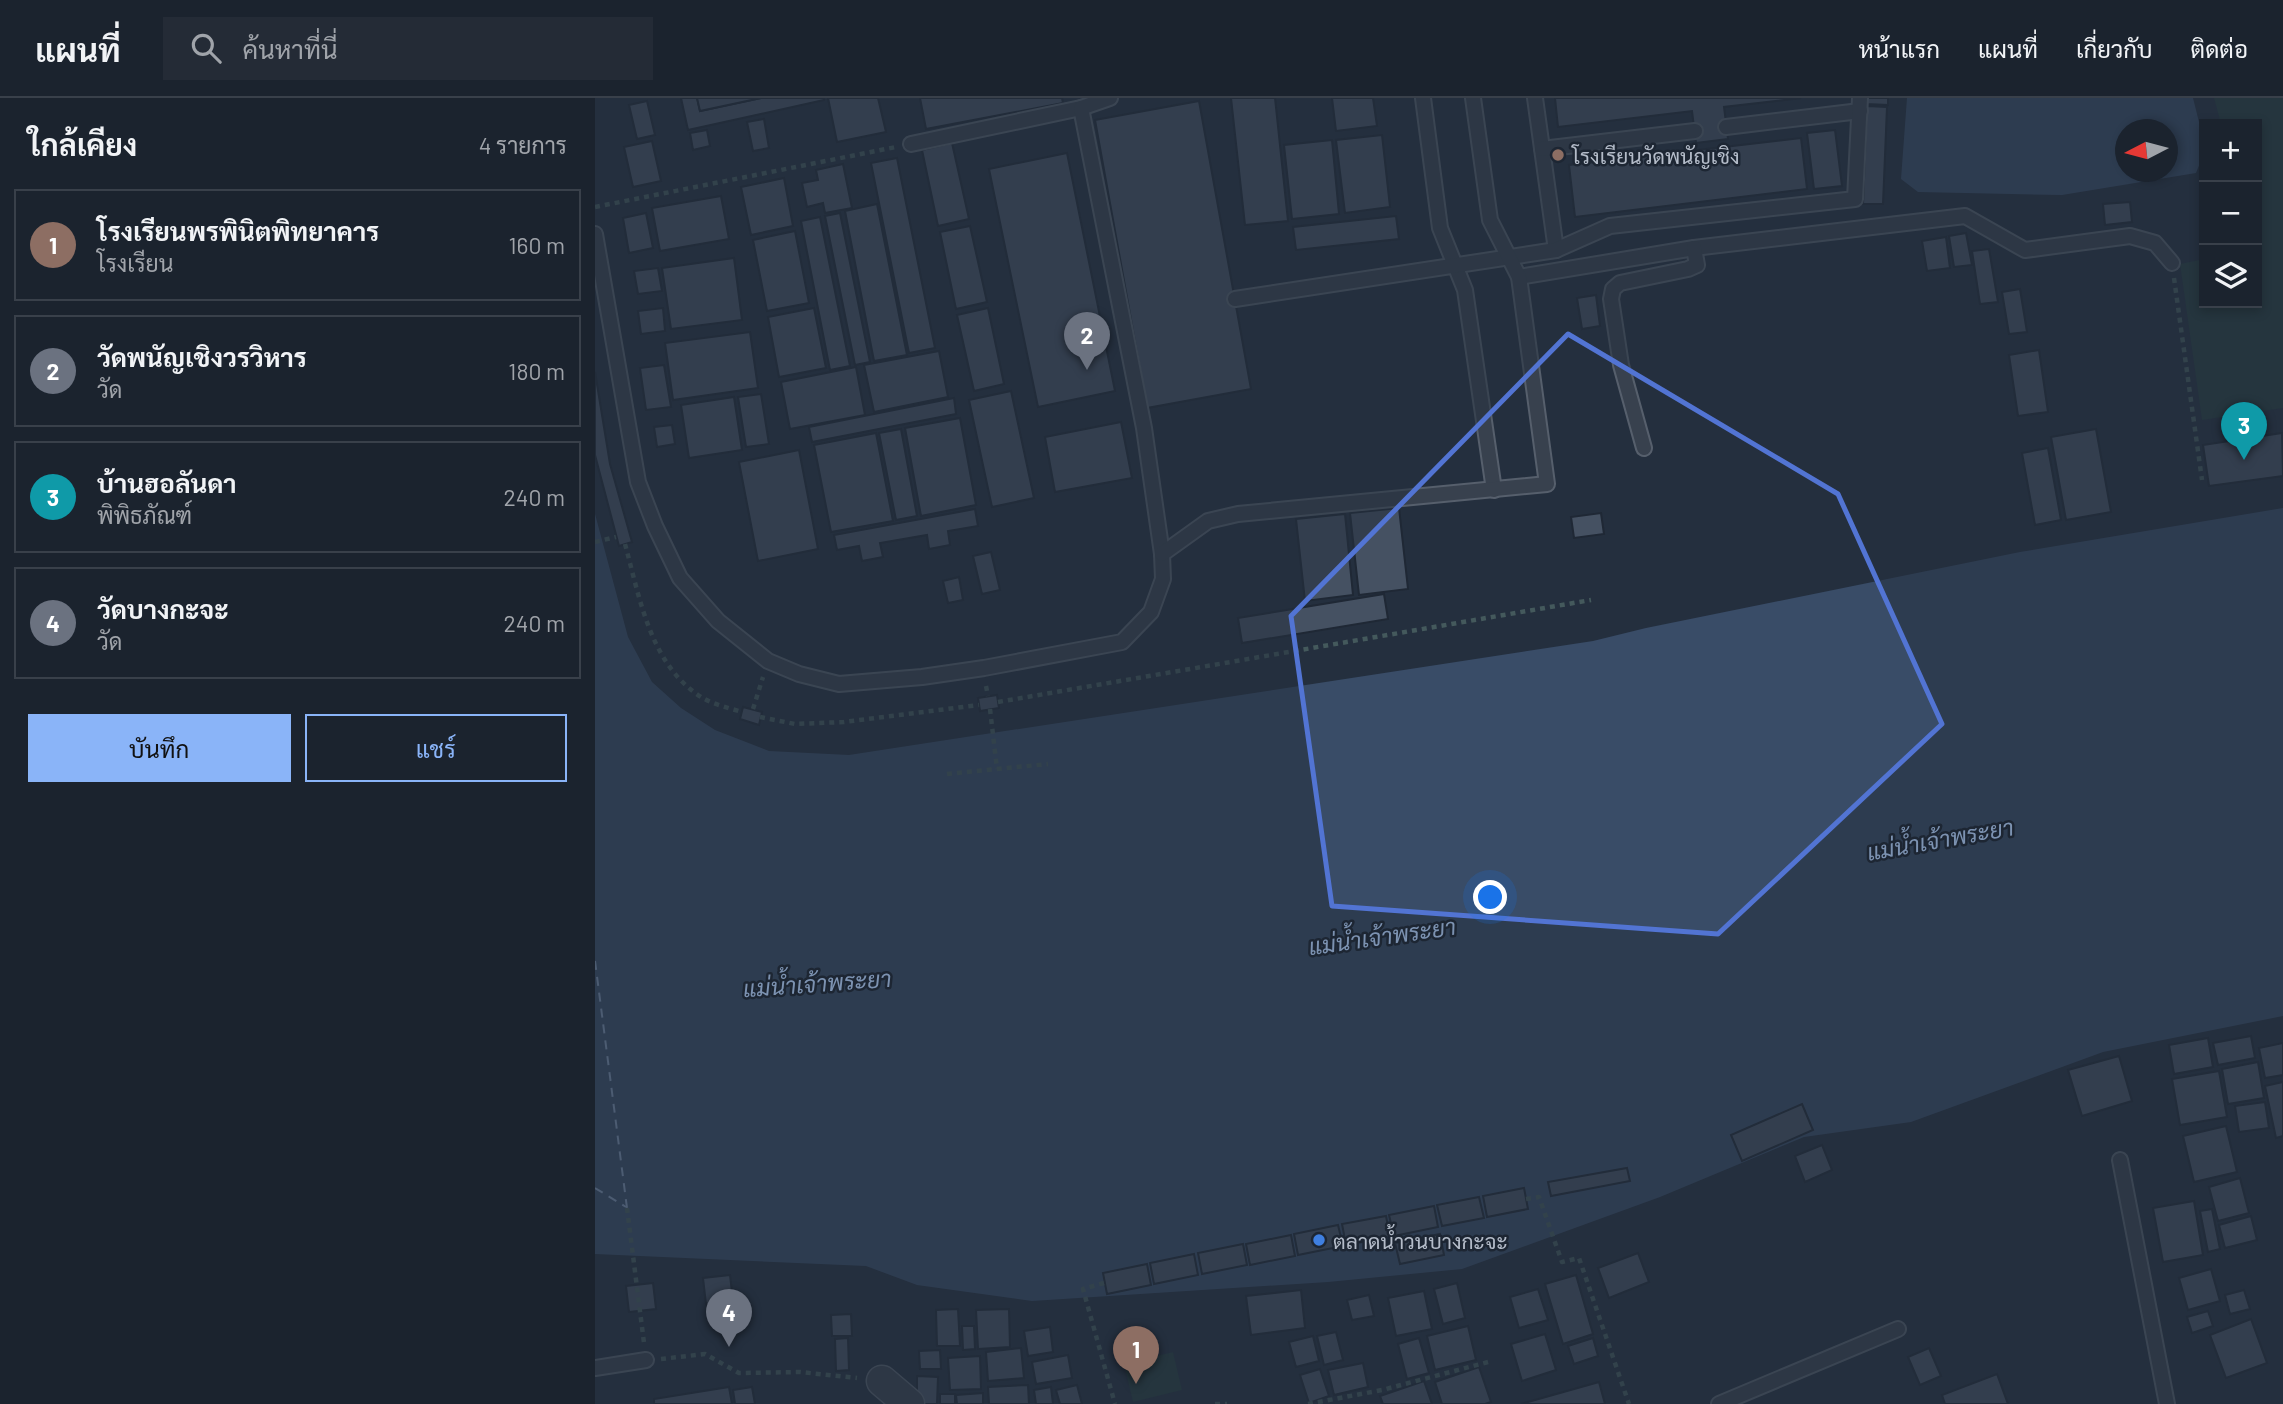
<!DOCTYPE html>
<html lang="th">
<head>
<meta charset="utf-8">
<style>
	:root { --surface:#1b232e; --page:#242b36; --text:#f1f3f6; --muted:#a0a4aa; --line:#39404a; --accent:#8ab4f8 }
	body { margin:0; font-family:Barlow,Sarabun,sans-serif; background:var(--page); color:var(--text) }
	.controls { position:absolute; right:21px; top:21px; display:grid; overflow:hidden; border-radius:0px; box-shadow:0 4px 10px #0003 }
	.controls button { width:63px; height:63px; display:grid; place-items:center; padding:0; border:0; border-bottom:2px solid var(--line); background:var(--surface); color:var(--text); font:35px sans-serif }
	.compass { position:absolute; left:1520px; top:21px; width:63px; height:63px; border-radius:50%; background:var(--surface); box-shadow:0 4px 10px #0003; rotate:264deg }
	.you { position:absolute; left:896px; top:800px; width:24px; height:24px; margin:-18px; border:5px solid #fff; border-radius:50%; background:#1a73e8; box-shadow:0 0 0 10px #1a73e833 }
	.badge { display:grid; place-items:center; width:46px; height:46px; border-radius:50%; background:var(--accent); color:#fff; font-size:23px; font-weight:700 }
	.pin { position:absolute; translate:-50% -58px; filter:drop-shadow(0 2px 4px #0008) }
	.pin::after { content:''; position:absolute; top:37px; width:24px; height:21px; background:inherit; clip-path:polygon(0 0,100% 0,50% 100%) }
	.list { margin:0; padding:0; list-style:none }
	h2 { display:flex; justify-content:space-between; align-items:center; height:91px; margin:0; padding:0 28px; font-size:30px }
	h2 small { font-size:23px; font-weight:400; color:var(--muted) }
	.list li { display:grid; grid-template-columns:46px 1fr auto; gap:21px; align-items:center; box-sizing:border-box; height:112px; margin:0 14px 14px; padding:0 14px; border:2px solid var(--line); border-radius:0px }
	.list b { display:block; font-size:26px; white-space:nowrap }
	.list p { margin:0; font-size:23px; white-space:nowrap; color:var(--muted) }
	.list em { font-size:23px; font-style:normal; color:var(--muted) }
	.actions { display:flex; gap:14px; padding:21px 28px }
	.actions a { flex:1; padding:16px 0; border:2px solid var(--accent); border-radius:0px; text-align:center; font-size:24px; color:var(--accent) }
	.actions .main { background:var(--accent); color:#111 }
	.icon { flex:none; width:38px; height:38px; fill:none; stroke:currentColor; stroke-width:2; stroke-linecap:round; stroke-linejoin:round }
	.map { position:relative; flex:none; width:1688px; height:1306px; overflow:hidden }
	header { display:flex; align-items:center; gap:42px; box-sizing:border-box; height:98px; padding:0 35px; background:var(--surface); border-bottom:2px solid var(--line) }
	header strong { font-size:33px }
	nav { display:flex; gap:38px; margin-inline-start:auto; font-size:24px }
	.search { width:490px; height:63px; background:var(--page); display:flex; align-items:center; gap:18px; box-sizing:border-box; padding:0 24px; border-radius:0px; color:var(--muted); font-size:26px }
	main { display:flex }
	aside { flex:1; background:var(--surface) }
	.map>svg:first-child { display:block }
</style>
</head>
<body>
<header>
<strong>แผนที่</strong>
<div class="search"><svg class="icon" aria-label="search" viewBox="0 0 24 24"><circle cx="10" cy="10" r="6"/><path d="M15 15l6 6"/></svg>ค้นหาที่นี่</div>
<nav><a>หน้าแรก</a><a>แผนที่</a><a>เกี่ยวกับ</a><a>ติดต่อ</a></nav>
</header>
<main>
<aside>
<h2>ใกล้เคียง<small>4 รายการ</small></h2>
<ul class="list">
<li><span class="badge" style="background:#8d6e63">1</span><div><b>โรงเรียนพรพินิตพิทยาคาร</b><p>โรงเรียน</p></div><em>160 m</em></li>
<li><span class="badge" style="background:#6b7280">2</span><div><b>วัดพนัญเชิงวรวิหาร</b><p>วัด</p></div><em>180 m</em></li>
<li><span class="badge" style="background:#0f9aa8">3</span><div><b>บ้านฮอลันดา</b><p>พิพิธภัณฑ์</p></div><em>240 m</em></li>
<li><span class="badge" style="background:#6b7280">4</span><div><b>วัดบางกะจะ</b><p>วัด</p></div><em>240 m</em></li>
</ul>
<div class="actions"><a class="main">บันทึก</a><a>แชร์</a></div>
</aside>
<div class="map">
<svg width="1688" height="1306" viewBox="0 0 1688 1306">
	<rect width="100%" height="100%" fill="#242f3e"/>
	<g fill="#263c3f">
		<polygon points="1619,0 1688,0 1688,310 1607,322 1585,166 1609,161 1609,205 1662,205 1662,26 1626,26"/>
		<polygon points="578,1254 587,1292 538,1304 529,1266"/>
	</g>
	<g fill="#394c67" fill-rule="evenodd">
		<path d="M1312,0H1598L1609,44V55L1601,75L1467,97L1323,94L1306,81ZM1531,32H1573V74H1531Z"/>
		<polygon points="1688,410 1688,918 1508,954 1316,1024 1209,1039 1065,1099 867,1171 733,1184 437,1203 322,1187 271,1168 0,1156 0,416 33,539 57,584 86,610 120,632 174,653 254,657 998,543 1051,530 1425,454"/>
	</g>
	<g fill="none" stroke-linecap="round" stroke-linejoin="round">
		<g stroke="#7c92b1" stroke-width="2" stroke-dasharray="9 7" stroke-linecap="butt">
			<polyline points="0,863 32,1110"/>
			<polyline points="0,1090 31,1109"/>
		</g>
	</g>
	<g fill="#455162" stroke="#1f2835" stroke-width="2">
		<polygon points="86,0 102,0 105,13 166,0 229,0 229,2 93,32"/>
		<polygon points="102,0 166,0 105,13"/>
		<polygon points="233,0 283,0 291,34 242,44"/>
		<polygon points="325,0 467,0 468,5 331,31"/>
		<polygon points="636,0 680,0 693,123 650,127"/>
		<polygon points="737,0 778,0 782,28 741,33"/>
		<polygon points="960,0 1206,0 1129,9 1133,41 1101,45 1097,13 963,29"/>
		<polygon points="1271,0 1293,0 1293,7 1271,6"/>
		<polygon points="52,3 60,37 42,41 34,7"/>
		<polygon points="604,3 656,291 552,310 500,22"/>
		<polygon points="1272,8 1292,9 1288,106 1268,106"/>
		<polygon points="169,21 174,50 158,53 152,24"/>
		<polygon points="112,32 115,48 98,52 95,35"/>
		<polygon points="1240,32 1247,88 1219,91 1212,35"/>
		<polygon points="787,37 795,109 750,115 741,42"/>
		<polygon points="1206,40 1212,91 980,119 974,67"/>
		<polygon points="737,42 744,116 697,121 689,47"/>
		<polygon points="57,43 66,83 38,89 29,49"/>
		<polygon points="357,45 374,121 343,128 327,52"/>
		<polygon points="472,55 520,293 443,309 394,71"/>
		<polygon points="302,60 340,250 314,255 276,65"/>
		<polygon points="248,66 257,110 230,115 228,105 212,109 207,85 223,82 221,72"/>
		<polygon points="189,80 198,128 156,137 146,89"/>
		<polygon points="126,98 134,141 65,153 57,110"/>
		<polygon points="1535,104 1537,124 1510,127 1508,106"/>
		<polygon points="282,106 312,257 279,263 250,113"/>
		<polygon points="51,115 58,150 34,155 28,120"/>
		<polygon points="245,115 275,264 260,267 230,118"/>
		<polygon points="801,118 804,141 701,152 698,129"/>
		<polygon points="225,119 255,268 235,272 206,123"/>
		<polygon points="375,128 392,204 361,211 345,134"/>
		<polygon points="200,133 214,205 172,213 158,142"/>
		<polygon points="1371,135 1377,167 1359,169 1354,138"/>
		<polygon points="1351,139 1355,170 1332,173 1327,143"/>
		<polygon points="1394,151 1403,204 1385,206 1377,153"/>
		<polygon points="139,160 147,222 76,231 67,170"/>
		<polygon points="63,170 67,193 43,196 39,173"/>
		<polygon points="1425,191 1432,234 1414,236 1407,194"/>
		<polygon points="1001,197 1005,228 987,231 982,200"/>
		<polygon points="68,210 70,233 46,236 43,213"/>
		<polygon points="219,210 231,270 184,279 173,219"/>
		<polygon points="393,210 409,286 379,293 362,217"/>
		<polygon points="155,234 163,290 78,302 70,245"/>
		<polygon points="1444,252 1453,314 1423,318 1414,257"/>
		<polygon points="344,253 353,299 279,314 269,267"/>
		<polygon points="69,267 76,309 51,312 45,270"/>
		<polygon points="261,269 270,317 195,331 186,284"/>
		<polygon points="0,274 15,366 37,444 24,448 0,357"/>
		<polygon points="416,293 439,400 397,409 374,302"/>
		<polygon points="166,296 174,346 151,349 143,299"/>
		<polygon points="139,299 147,352 94,360 86,307"/>
		<polygon points="359,300 361,316 217,344 214,329"/>
		<polygon points="365,320 381,407 326,418 310,330"/>
		<polygon points="526,324 537,380 460,394 450,339"/>
		<polygon points="77,327 80,346 62,349 59,329"/>
		<polygon points="306,331 322,418 301,422 284,335"/>
		<polygon points="1501,331 1516,414 1471,422 1456,339"/>
		<polygon points="281,335 298,423 236,434 219,347"/>
		<polygon points="1687,335 1688,378 1614,388 1608,347"/>
		<polygon points="1453,350 1466,422 1440,427 1427,355"/>
		<polygon points="204,352 223,451 163,463 144,364"/>
		<polygon points="804,410 813,491 764,497 755,415"/>
		<polygon points="380,411 383,428 353,433 355,447 334,451 332,437 285,445 288,459 267,463 264,448 242,452 239,437"/>
		<polygon points="1006,415 1009,436 979,440 976,419"/>
		<polygon points="750,416 758,497 710,503 701,421"/>
		<polygon points="396,454 405,492 387,496 378,458"/>
		<polygon points="364,479 368,502 353,505 348,483"/>
		<polygon points="789,496 793,521 647,545 643,520"/>
		<polygon points="402,597 404,610 385,613 383,600"/>
		<polygon points="148,609 167,614 164,627 145,621"/>
		<polygon points="1656,938 1660,960 1623,967 1618,945"/>
		<polygon points="1613,940 1618,969 1579,976 1574,947"/>
		<polygon points="1688,945 1688,977 1670,980 1664,950"/>
		<polygon points="1524,958 1537,1003 1487,1018 1473,972"/>
		<polygon points="1663,964 1669,1000 1633,1006 1627,971"/>
		<polygon points="1624,973 1632,1019 1585,1027 1577,981"/>
		<polygon points="1688,984 1688,1038 1681,1040 1670,988"/>
		<polygon points="1670,1004 1674,1030 1644,1034 1640,1008"/>
		<polygon points="1207,1006 1218,1032 1147,1063 1136,1037"/>
		<polygon points="1631,1028 1642,1074 1599,1084 1588,1038"/>
		<polygon points="1227,1047 1237,1072 1210,1084 1200,1058"/>
		<polygon points="1032,1070 1035,1083 956,1098 953,1084"/>
		<polygon points="1645,1080 1654,1115 1623,1123 1614,1089"/>
		<polygon points="929,1090 933,1111 892,1119 888,1098"/>
		<polygon points="884,1099 889,1120 847,1128 842,1107"/>
		<polygon points="1599,1103 1608,1157 1568,1164 1558,1110"/>
		<polygon points="839,1108 843,1129 799,1138 794,1117"/>
		<polygon points="1617,1111 1625,1151 1613,1154 1605,1113"/>
		<polygon points="791,1118 795,1139 751,1147 747,1126"/>
		<polygon points="1656,1118 1662,1142 1630,1150 1624,1127"/>
		<polygon points="743,1127 748,1148 703,1157 699,1136"/>
		<polygon points="845,1136 849,1157 805,1166 800,1145"/>
		<polygon points="696,1137 700,1158 655,1167 651,1146"/>
		<polygon points="648,1146 652,1167 607,1176 603,1155"/>
		<polygon points="1043,1155 1054,1184 1014,1200 1003,1170"/>
		<polygon points="599,1156 603,1177 559,1186 555,1165"/>
		<polygon points="552,1166 556,1187 512,1196 508,1175"/>
		<polygon points="1616,1171 1625,1203 1593,1212 1584,1180"/>
		<polygon points="135,1177 138,1203 111,1206 108,1180"/>
		<polygon points="981,1177 998,1236 968,1246 950,1186"/>
		<polygon points="58,1185 61,1211 34,1214 31,1188"/>
		<polygon points="862,1185 870,1220 848,1226 839,1191"/>
		<polygon points="943,1191 953,1222 924,1230 915,1199"/>
		<polygon points="706,1192 710,1230 656,1237 651,1198"/>
		<polygon points="1649,1192 1655,1211 1635,1216 1630,1197"/>
		<polygon points="829,1193 837,1231 801,1238 793,1200"/>
		<polygon points="774,1197 779,1218 757,1222 752,1202"/>
		<polygon points="363,1211 365,1248 342,1248 341,1212"/>
		<polygon points="414,1211 415,1249 383,1251 381,1212"/>
		<polygon points="1613,1213 1618,1228 1597,1235 1592,1219"/>
		<polygon points="256,1216 257,1238 237,1238 236,1217"/>
		<polygon points="1656,1221 1672,1265 1631,1280 1615,1237"/>
		<polygon points="367,1228 379,1228 380,1251 368,1252"/>
		<polygon points="873,1228 881,1262 840,1272 832,1238"/>
		<polygon points="455,1229 458,1254 433,1258 429,1233"/>
		<polygon points="741,1234 748,1262 729,1267 722,1238"/>
		<polygon points="950,1236 961,1272 927,1283 916,1246"/>
		<polygon points="718,1238 724,1263 701,1269 694,1244"/>
		<polygon points="253,1240 254,1272 241,1273 240,1241"/>
		<polygon points="824,1240 834,1275 812,1281 803,1246"/>
		<polygon points="998,1240 1003,1258 979,1266 973,1248"/>
		<polygon points="426,1250 429,1280 393,1283 391,1254"/>
		<polygon points="1334,1250 1346,1278 1325,1287 1313,1259"/>
		<polygon points="345,1252 346,1271 325,1271 324,1253"/>
		<polygon points="473,1257 477,1280 441,1286 437,1264"/>
		<polygon points="385,1258 386,1291 355,1292 353,1260"/>
		<polygon points="768,1265 773,1289 739,1297 733,1272"/>
		<polygon points="884,1269 896,1304 890,1306 847,1306 840,1284"/>
		<polygon points="725,1271 734,1298 714,1305 705,1277"/>
		<polygon points="1402,1276 1413,1306 1350,1306 1347,1297"/>
		<polygon points="322,1278 343,1279 342,1306 329,1306 322,1301"/>
		<polygon points="829,1283 837,1306 788,1306 785,1298"/>
		<polygon points="1004,1284 1010,1306 926,1306"/>
		<polygon points="433,1287 434,1306 394,1306 393,1289"/>
		<polygon points="482,1287 487,1306 465,1306 461,1292"/>
		<polygon points="134,1289 137,1306 59,1306 59,1301"/>
		<polygon points="157,1289 160,1306 140,1306 138,1292"/>
		<polygon points="456,1289 458,1306 441,1306 439,1292"/>
		<polygon points="388,1295 388,1306 362,1306 361,1297"/>
		<rect x="345" y="1296" width="15" height="10"/>
	</g>
	<g fill="none" stroke-linecap="round" stroke-linejoin="round">
		<defs>
			<g id="lane">
				<polyline points="828,0 845,130 870,192 899,392"/>
				<polyline points="940,0 961,152"/>
				<polyline points="1131,29 1265,13"/>
				<polyline points="316,46 486,10"/>
				<polyline points="947,51 1100,33"/>
				<polyline points="0,136 43,384 60,428 85,480 123,523 173,563 204,576 244,586 327,579 389,570 527,544 556,514 568,481 567,456 549,330 486,10 515,0"/>
				<polyline points="924,179 1099,150 1370,118 1430,152 1535,138 1560,145 1577,165"/>
				<polyline points="640,201 961,152 1015,128 1260,101 1265,0"/>
				<polyline points="1049,350 1026,267 1016,201 1018,191 1025,185 1093,171 1102,167 1099,150"/>
				<polyline points="567,456 613,423 643,416 952,386 924,179 895,122 878,0"/>
				<polyline points="1525,1062 1572,1306"/>
				<polyline points="0,1270 51,1262"/>
				<polyline points="1124,1306 1303,1231"/>
			</g>
			<polyline id="street" points="287,1283 314,1306"/>
		</defs>
		<use href="#lane" stroke="#565f6c" stroke-width="18"/>
		<use href="#street" stroke="#565f6c" stroke-width="33"/>
		<g stroke="#44595c" stroke-width="4.5" stroke-dasharray="5 5" stroke-linecap="butt">
			<polyline points="0,109 301,49"/>
			<polyline points="1579,180 1607,382"/>
			<polyline points="0,444 21,439"/>
			<path d="M30,446C45,501 55,566 106,599C117,606 134,610 147,614"/>
			<polyline points="391,588 393,598"/>
			<polyline points="403,604 996,502"/>
			<polyline points="158,611 168,579"/>
			<polyline points="395,611 402,671"/>
			<polyline points="165,619 200,626 249,624 384,607"/>
			<polyline points="352,676 453,666"/>
			<polyline points="931,1101 944,1099 967,1164 984,1160 1034,1306"/>
			<polyline points="32,1110 49,1245"/>
			<polyline points="509,1185 488,1191 520,1306"/>
			<polyline points="66,1261 110,1256 144,1275 205,1274 262,1280"/>
			<polyline points="620,1306 632,1306"/>
			<polyline points="713,1306 787,1292 897,1263"/>
		</g>
		<use href="#lane" stroke="#38414e" stroke-width="14"/>
		<use href="#street" stroke="#38414e" stroke-width="30"/>
	</g>
	<path d="M0 0H1688V1306H0ZM973,236L1243,396L1347,626L1123,836L737,808L696,518Z" fill="#242f3e" fill-opacity=".55" fill-rule="evenodd"/>
	<path fill="none" stroke="#5274d3" stroke-width="5" stroke-linejoin="round" d="M973,236L1243,396L1347,626L1123,836L737,808L696,518Z"/>
	<circle fill="#8d6e63" stroke="#1d2633" stroke-width="2.5" cx="963" cy="57" r="7"/>
	<circle fill="#3f7fe0" stroke="#1d2633" stroke-width="2.5" cx="724" cy="1142" r="7"/>
	<g text-anchor="middle" dominant-baseline="central" stroke-width="5" stroke-linejoin="round" paint-order="stroke">
		<g font-size="21" fill="#b4bcc9" stroke="#1d2633" text-anchor="start">
			<text x="977" y="57">โรงเรียนวัดพนัญเชิง</text>
			<text x="738" y="1142">ตลาดน้ำวนบางกะจะ</text>
		</g>
		<g font-size="23" font-style="italic" fill="#7c92b1" stroke="#1d2633">
			<text transform="translate(1345 741) rotate(-10)">แม่น้ำเจ้าพระยา</text>
			<text transform="translate(787 838) rotate(-8)">แม่น้ำเจ้าพระยา</text>
			<text transform="translate(222 885) rotate(-4)">แม่น้ำเจ้าพระยา</text>
		</g>
	</g>
</svg>
<div class="controls">
<button>+</button>
<button>−</button>
<button><svg class="icon" aria-label="layers" viewBox="0 0 24 24"><path d="M12 4l9 5-9 5-9-5zM3 14l9 5 9-5"/></svg></button>
</div>
<svg class="compass" viewBox="-18 -18 36 36"><path d="M0-13l5 13h-10z" fill="#e53935"/><path d="M0 13l5-13h-10z" fill="#a0a4aa"/></svg>
<div class="you"></div>
<div class="pin badge" style="left:541px;top:1286px;background:#8d6e63">1</div>
<div class="pin badge" style="left:492px;top:272px;background:#6b7280">2</div>
<div class="pin badge" style="left:1649px;top:362px;background:#0f9aa8">3</div>
<div class="pin badge" style="left:134px;top:1249px;background:#6b7280">4</div>
</div>
</main>
</body>
</html>
